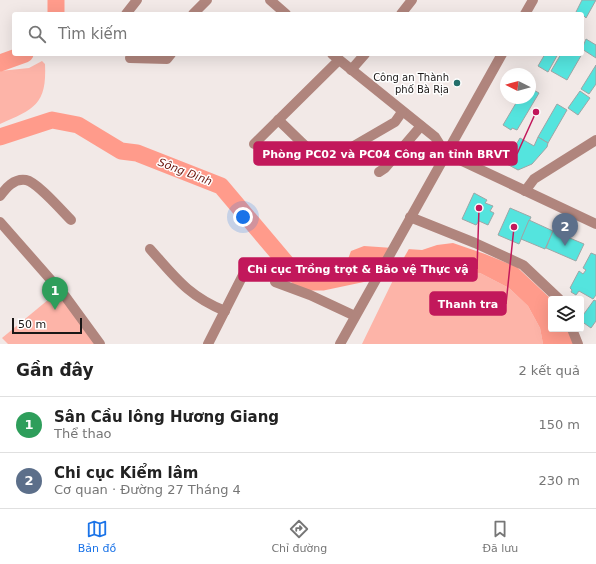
<!DOCTYPE html>
<html lang="vi">
<head>
<meta charset="utf-8">
<style>
	:root { --surface:#fff; --page:#f6f6f6; --text:#222; --muted:#767676; --line:#e0e0e0; --accent:#1a73e8 }
	body { margin:0; font-family:"DejaVu Sans",sans-serif; background:var(--page); color:var(--text) }
	.controls { position:absolute; right:12px; bottom:12px; display:grid; overflow:hidden; border-radius:4px; box-shadow:0 4px 16px #0002 }
	.controls button { width:36px; height:36px; display:grid; place-items:center; padding:0; border:0; border-bottom:1px solid var(--line); background:var(--surface); color:var(--text); font:20px sans-serif }
	.compass { position:absolute; left:500px; top:68px; width:36px; height:36px; border-radius:50%; background:var(--surface); box-shadow:0 4px 16px #0002; rotate:276deg }
	.scale { position:absolute; left:12px; bottom:10px; width:70px; box-sizing:border-box; padding-left:4px; border:2px solid #1a1716; border-top:0; font-size:11px; line-height:14px; white-space:nowrap; color:#1a1716; -webkit-text-stroke:3px #fff; paint-order:stroke }
	.you { position:absolute; left:243px; top:217px; width:14px; height:14px; margin:-10px; border:3px solid #fff; border-radius:50%; background:#1a73e8; box-shadow:0 0 0 6px #1a73e833 }
	.badge { display:grid; place-items:center; width:26px; height:26px; border-radius:50%; background:var(--accent); color:#fff; font-size:13px; font-weight:700 }
	.pin { position:absolute; translate:-50% -33px; filter:drop-shadow(0 1px 2px #0008) }
	.pin::after { content:''; position:absolute; top:21px; width:14px; height:12px; background:inherit; clip-path:polygon(0 0,100% 0,50% 100%) }
	.list { margin:0; padding:0; list-style:none }
	h2 { display:flex; justify-content:space-between; align-items:center; height:52px; margin:0; padding:0 16px; font-size:17px }
	h2 small { font-size:13px; font-weight:400; color:var(--muted) }
	.list li { display:grid; grid-template-columns:26px 1fr auto; gap:12px; align-items:center; box-sizing:border-box; height:56px; padding:0 16px; border-top:1px solid var(--line) }
	.list b { display:block; font-size:15px; white-space:nowrap }
	.list p { margin:0; font-size:13px; white-space:nowrap; color:var(--muted) }
	.list em { font-size:13px; font-style:normal; color:var(--muted) }
	.icon { flex:none; width:22px; height:22px; fill:none; stroke:currentColor; stroke-width:2; stroke-linecap:round; stroke-linejoin:round }
	.map { position:relative; flex:none; width:596px; height:344px; overflow:hidden }
	.search { position:absolute; background:var(--surface); box-shadow:0 4px 16px #0002; left:12px; right:12px; top:12px; height:44px; display:flex; align-items:center; gap:10px; box-sizing:border-box; padding:0 14px; border-radius:4px; color:var(--muted); font-size:15px }
	.sheet { height:164px; background:var(--surface) }
	nav { display:flex; justify-content:space-around; align-items:center; box-sizing:border-box; height:56px; border-top:1px solid var(--line); background:var(--surface); font-size:11px; color:var(--muted) }
	nav a { display:grid; justify-items:center; gap:2px }
	nav .on { color:var(--accent) }
	.map>svg:first-child { display:block }
</style>
</head>
<body>
<div class="map">
<svg width="596" height="344" viewBox="0 0 596 344">
	<rect width="100%" height="100%" fill="#f2e9e7"/>
	<g fill="#fdb4a8">
		<path d="M42,61L45,64C47,105 34,109 0,124V71L29,68Z"/>
		<polygon points="414,271 439,278 456,272 480,273 509,288 528,306 540,328 543,344 362,344 396,274"/>
		<polygon points="60,290 99,344 8,344 2,338"/>
	</g>
	<polygon fill="#ff9b8b" points="453,243 485,254 517,267 551,299 551,329 569,329 574,344 543,344 540,328 528,306 509,288 480,273 456,272 439,278 414,271 357,281 345,267 351,251 364,246 422,250 437,245"/>
	<polygon fill="#f2e9e7" points="390,246 410,247 393,277 370,281"/>
	<g fill="none" stroke-linecap="round" stroke-linejoin="round">
		<g stroke="#ff9b8b" stroke-width="17">
			<polyline points="56,0 56,14"/>
			<polyline points="0,63 25,54"/>
			<polyline points="0,137 52,120 78,125 121,151 137,153 221,186 298,277 311,282 323,282 375,271"/>
		</g>
	</g>
	<g fill="#54e4de" stroke="#9da6a6">
		<polygon points="582,0 596,0 586,18 582,14 576,12"/>
		<polygon points="586,39 596,45 596,58 582,49"/>
		<polygon points="545,54 558,54 548,72 538,66"/>
		<polygon points="561,54 582,54 567,80 551,71"/>
		<polygon points="596,65 596,84 589,94 581,89"/>
		<polygon points="530,88 539,93 517,130 512,128 511,130 503,125 519,98 530,98"/>
		<polygon points="580,91 590,98 578,115 568,108"/>
		<polygon points="557,104 567,110 548,143 538,137"/>
		<polygon points="538,137 548,143 547,147 532,164 518,170 505,163 520,138 534,146"/>
		<polygon points="474,193 487,200 485,203 493,206 490,211 494,213 488,225 479,221 476,225 462,219"/>
		<polygon points="510,208 531,217 519,244 498,235"/>
		<polygon points="529,220 553,231 545,249 521,239"/>
		<polygon points="553,231 584,244 576,261 546,248"/>
		<polygon points="591,253 596,255 596,295 593,299 579,291 576,295 571,292 572,290 570,288 579,271 583,274 586,270 583,268"/>
		<polygon points="594,300 596,301 596,321 591,328 581,321 581,318"/>
	</g>
	<g fill="none" stroke-linecap="round" stroke-linejoin="round">
		<g stroke="#b0857d" stroke-width="10">
			<polyline points="270,0 286,14"/>
			<polyline points="126,14 137,0"/>
			<polyline points="193,14 207,0"/>
			<polyline points="401,14 412,0"/>
			<polyline points="525,14 533,0"/>
			<polyline points="332,54 435,137 445,153 596,224"/>
			<polyline points="130,58 167,59 171,54"/>
			<polyline points="351,70 365,54"/>
			<path d="M278,120C287,127 312,155 321,158C325,159 329,158 333,158L395,122L402,112"/>
			<polyline points="254,144 339,60"/>
			<polyline points="379,172 385,168 421,126"/>
			<polyline points="525,191 534,179 596,140"/>
			<path d="M0,196C6,188 14,178 26,180C37,182 62,211 71,220"/>
			<polyline points="410,217 475,243 523,265 559,299"/>
			<polyline points="0,222 65,296 100,344"/>
			<path d="M150,249C175,277 188,296 225,311"/>
			<polyline points="275,282 310,295 355,316"/>
			<polyline points="572,329 578,344"/>
			<polyline points="208,344 243,275"/>
			<polyline points="340,344 502,54"/>
		</g>
	</g>
	<circle fill="#246f6b" stroke="#fff" stroke-width="1.5" cx="457" cy="83" r="4"/>
	<g text-anchor="middle" dominant-baseline="central" stroke-width="3" stroke-linejoin="round" paint-order="stroke">
		<g font-size="10" fill="#1a1716" stroke="#fff" text-anchor="end">
			<text x="449" y="77">Công an Thành<tspan x="449" dy="12">phố Bà Rịa</tspan></text>
		</g>
		<g font-size="11" font-style="italic" fill="#6b140c" stroke="#fff">
			<text transform="translate(185 172) rotate(21)">Sông Dinh</text>
		</g>
	</g>
	<path fill="none" stroke="#c2185b" stroke-width="1.5" d="M536 112L517 154M479 208L477 269M514 227L506 304"/>
	<g fill="#c2185b" stroke="#fff" stroke-width="1.5">
		<circle cx="536" cy="112" r="4"/>
		<circle cx="479" cy="208" r="4"/>
		<circle cx="514" cy="227" r="4"/>
	</g>
	<g fill="#c2185b" stroke="#c2185b" stroke-width="1.5">
		<rect x="254" y="142" width="263" height="23" rx="4"/>
		<rect x="239" y="258" width="238" height="23" rx="4"/>
		<rect x="430" y="292" width="76" height="23" rx="4"/>
	</g>
	<g font-size="11" text-anchor="middle" font-weight="bold" fill="#fff">
		<text x="386" y="158">Phòng PC02 và PC04 Công an tỉnh BRVT</text>
		<text x="358" y="273">Chi cục Trồng trọt &amp; Bảo vệ Thực vậ</text>
		<text x="468" y="308">Thanh tra</text>
	</g>
</svg>
<div class="controls">
<button><svg class="icon" aria-label="layers" viewBox="0 0 24 24"><path d="M12 4l9 5-9 5-9-5zM3 14l9 5 9-5"/></svg></button>
</div>
<svg class="compass" viewBox="-18 -18 36 36"><path d="M0-13l5 13h-10z" fill="#e53935"/><path d="M0 13l5-13h-10z" fill="#767676"/></svg>
<div class="scale">50 m</div>
<div class="you"></div>
<div class="pin badge" style="left:55px;top:310px;background:#2e9e5b">1</div>
<div class="pin badge" style="left:565px;top:246px;background:#5c6f8a">2</div>
<div class="search"><svg class="icon" aria-label="search" viewBox="0 0 24 24"><circle cx="10" cy="10" r="6"/><path d="M15 15l6 6"/></svg>Tìm kiếm</div>
</div>
<section class="sheet">
<h2>Gần đây<small>2 kết quả</small></h2>
<ul class="list">
<li><span class="badge" style="background:#2e9e5b">1</span><div><b>Sân Cầu lông Hương Giang</b><p>Thể thao</p></div><em>150 m</em></li>
<li><span class="badge" style="background:#5c6f8a">2</span><div><b>Chi cục Kiểm lâm</b><p>Cơ quan · Đường 27 Tháng 4</p></div><em>230 m</em></li>
</ul>
</section>
<nav>
<a class="on"><svg class="icon" aria-label="map" viewBox="0 0 24 24"><path d="M3 6l6-2 6 2 6-2v14l-6 2-6-2-6 2zM9 4v14M15 6v14"/></svg>Bản đồ</a>
<a><svg class="icon" aria-label="directions" viewBox="0 0 24 24"><path d="M12 3l9 9-9 9-9-9zM9 14v-3h6M13 9l2 2-2 2"/></svg>Chỉ đường</a>
<a><svg class="icon" aria-label="saved" viewBox="0 0 24 24"><path d="M7 4h10v16l-5-4-5 4z"/></svg>Đã lưu</a>
</nav>
</body>
</html>
